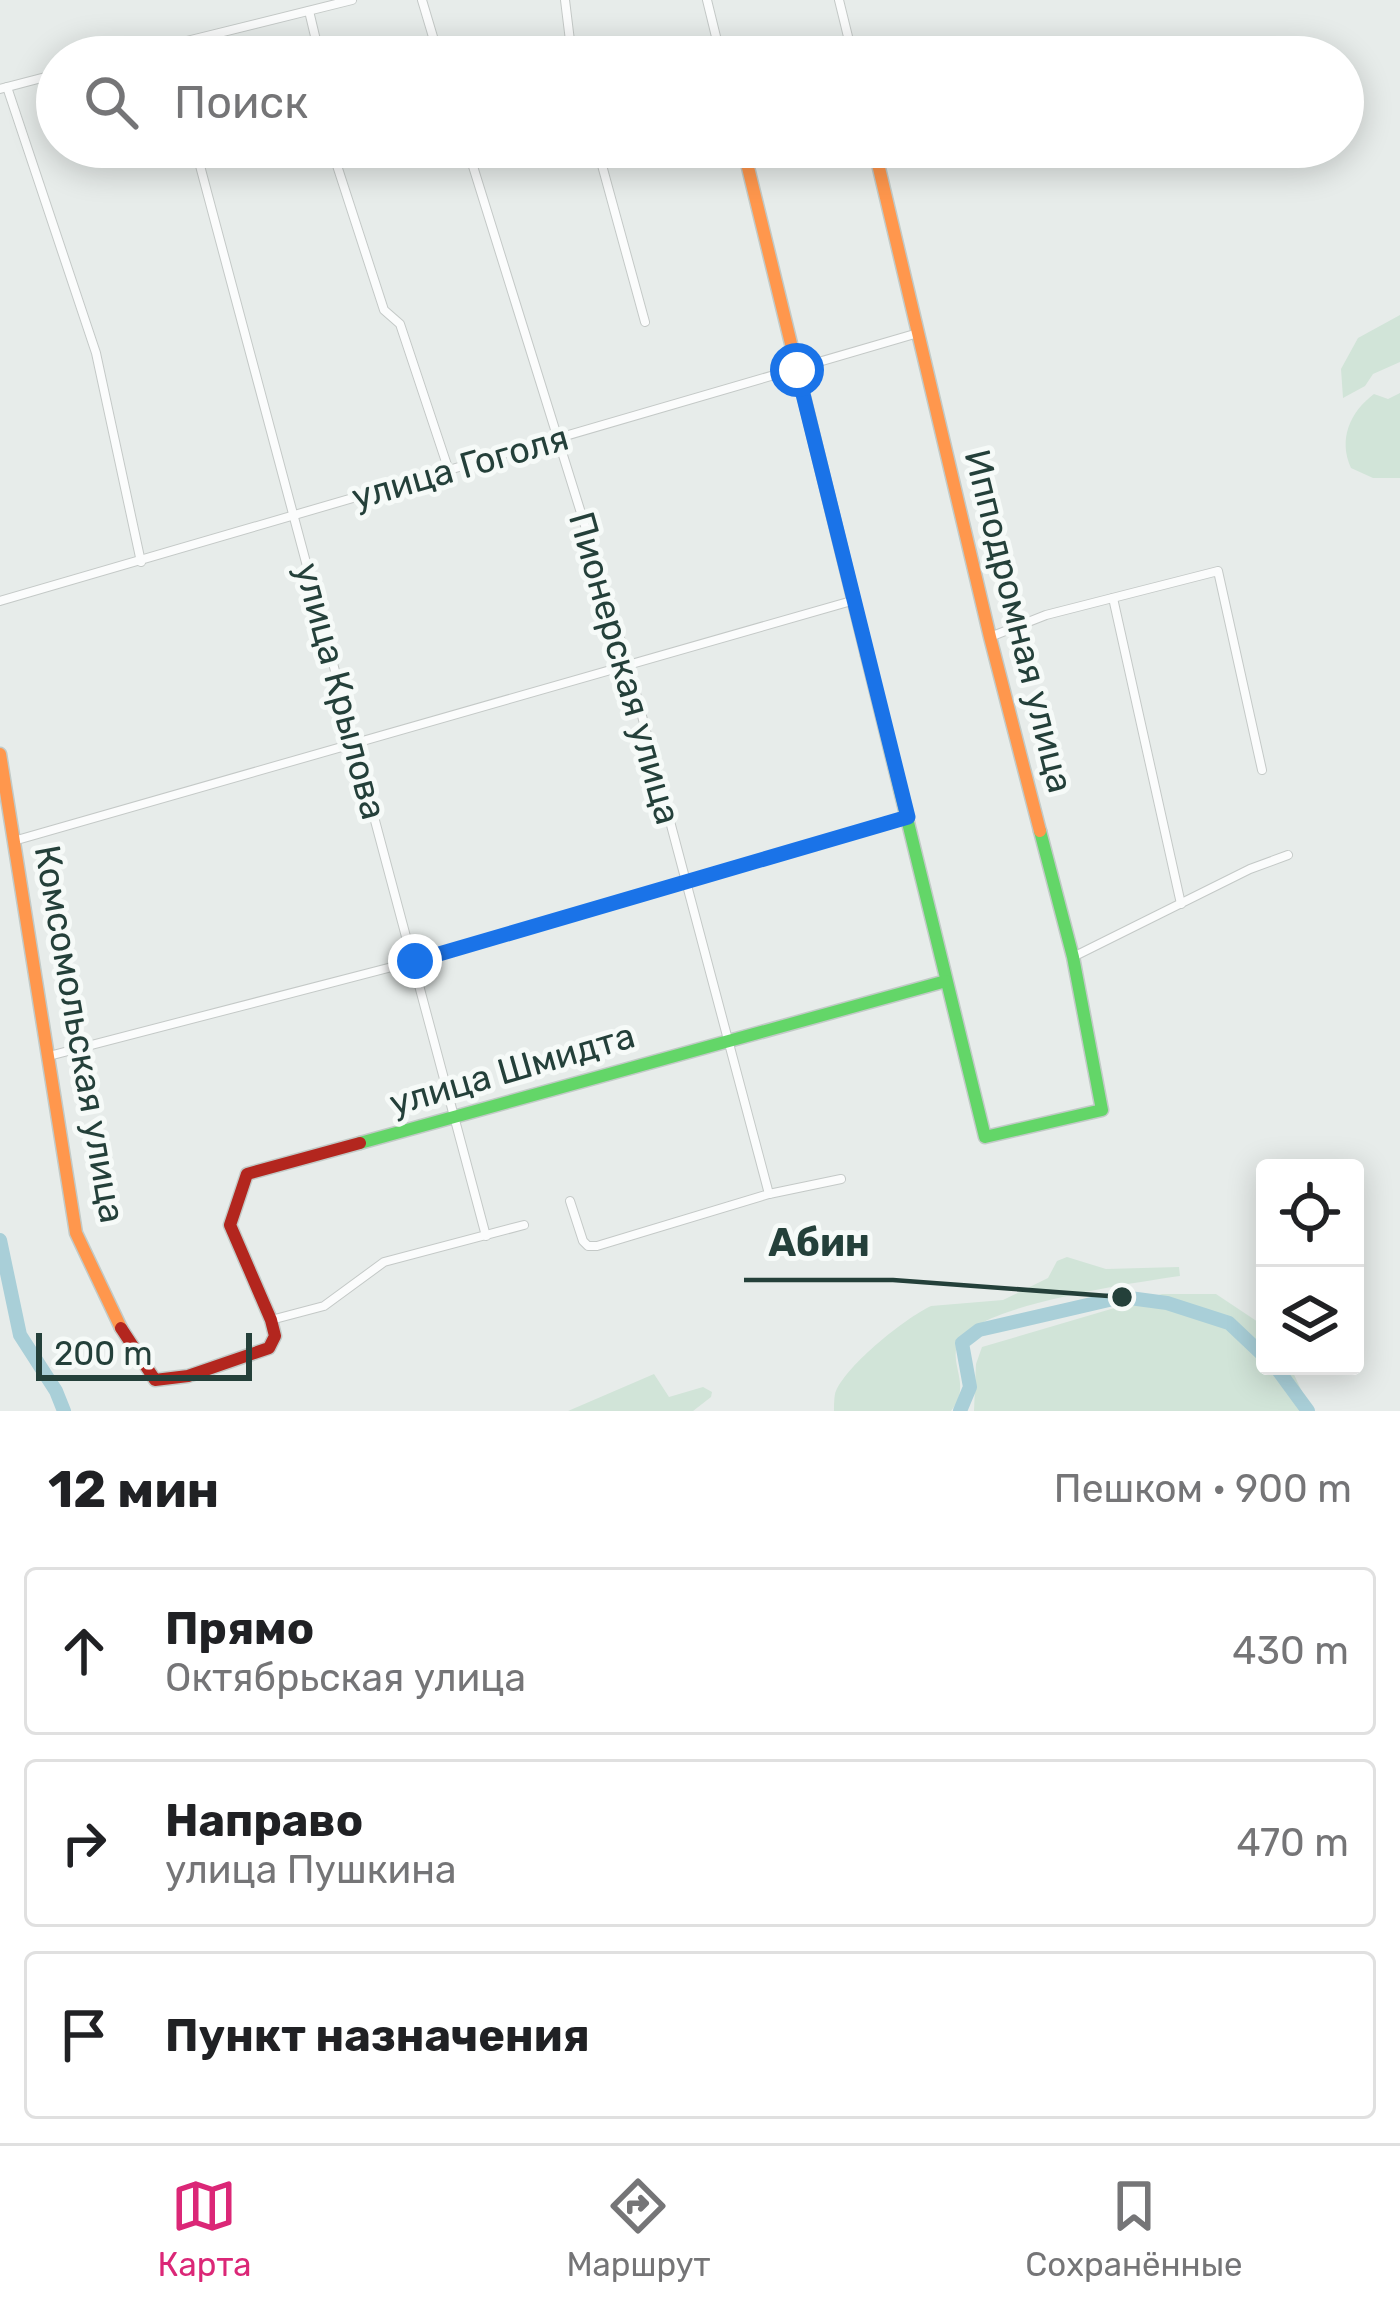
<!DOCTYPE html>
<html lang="ru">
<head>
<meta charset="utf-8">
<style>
	:root { --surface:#fff; --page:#f2f2f2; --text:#202124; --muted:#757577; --line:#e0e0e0; --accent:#db2777 }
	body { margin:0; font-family:Rubik,sans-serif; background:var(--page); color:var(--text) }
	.controls { position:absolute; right:36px; bottom:36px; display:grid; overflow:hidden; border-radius:12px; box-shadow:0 6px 30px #0003 }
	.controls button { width:108px; height:108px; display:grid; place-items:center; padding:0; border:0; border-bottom:3px solid var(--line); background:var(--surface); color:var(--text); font:60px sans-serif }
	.scale { position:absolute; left:36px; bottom:30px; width:216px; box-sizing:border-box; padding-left:12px; border:6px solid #24403a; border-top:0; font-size:33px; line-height:42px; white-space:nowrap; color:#24403a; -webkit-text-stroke:9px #f6faf8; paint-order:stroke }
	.stop { position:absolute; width:36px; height:36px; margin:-27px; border:9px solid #1a73e8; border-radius:50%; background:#fff }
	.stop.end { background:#1a73e8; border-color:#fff; box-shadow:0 3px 12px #0008 }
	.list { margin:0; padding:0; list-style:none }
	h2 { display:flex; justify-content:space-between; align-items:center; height:156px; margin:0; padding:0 48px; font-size:51px }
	h2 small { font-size:39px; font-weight:400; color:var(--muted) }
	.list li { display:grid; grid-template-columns:78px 1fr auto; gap:36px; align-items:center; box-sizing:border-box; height:168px; margin:0 24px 24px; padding:0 24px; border:3px solid var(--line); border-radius:12px }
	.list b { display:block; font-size:45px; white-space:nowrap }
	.list p { margin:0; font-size:39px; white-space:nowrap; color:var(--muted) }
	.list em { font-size:39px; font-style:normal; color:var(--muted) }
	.icon { flex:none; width:66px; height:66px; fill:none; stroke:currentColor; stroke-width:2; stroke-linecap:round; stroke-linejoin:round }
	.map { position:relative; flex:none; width:1400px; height:1411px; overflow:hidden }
	.search { position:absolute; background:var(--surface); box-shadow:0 6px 30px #0003; left:36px; right:36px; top:36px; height:132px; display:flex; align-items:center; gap:30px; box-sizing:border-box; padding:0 42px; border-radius:66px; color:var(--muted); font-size:45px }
	.sheet { height:732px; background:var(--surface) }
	nav { display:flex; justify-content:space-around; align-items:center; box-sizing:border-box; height:168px; border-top:3px solid var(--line); background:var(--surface); font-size:33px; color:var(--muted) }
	nav a { display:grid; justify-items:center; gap:6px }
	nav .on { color:var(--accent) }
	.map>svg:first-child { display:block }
</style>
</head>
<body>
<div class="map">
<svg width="1400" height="1411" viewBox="0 0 1400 1411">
	<rect width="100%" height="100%" fill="#e7ecea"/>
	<g fill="#d1e4d8">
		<polygon points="1400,315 1400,362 1373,374 1365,386 1343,398 1341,369 1358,338"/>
		<path d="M1400,393V478H1373L1351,468C1338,439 1350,412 1374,394L1388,399Z"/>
		<path d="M1067,1257L1106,1269L1179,1267L1180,1276C1138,1282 978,1305 959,1341C947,1364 973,1384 951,1411H834C834,1408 834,1394 836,1391C848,1364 904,1319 931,1306L1003,1300L1048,1278L1057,1261Z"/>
		<polygon points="1162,1294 1216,1294 1264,1326 1265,1366 1290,1366 1311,1411 974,1411 976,1364 982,1347"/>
		<polygon points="654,1374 669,1397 703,1387 712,1392 711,1397 693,1411 568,1411"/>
	</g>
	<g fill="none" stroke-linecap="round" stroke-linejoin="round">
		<g stroke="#a9cfd8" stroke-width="14">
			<polyline points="0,1240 20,1335 56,1391 64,1411"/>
			<polyline points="1275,1366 1308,1411"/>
			<polyline points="960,1411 970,1387 962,1343 979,1330 1122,1297 1167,1303 1229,1323 1265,1357"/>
		</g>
		<defs>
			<g id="street">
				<polyline points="422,0 439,57"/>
				<polyline points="565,0 572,57"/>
				<polyline points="707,0 721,57"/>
				<polyline points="839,0 853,57"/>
				<polyline points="309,11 320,57"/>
				<polyline points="168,45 171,57"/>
				<polyline points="122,57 352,0"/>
				<polyline points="7,87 96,353 141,562"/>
				<polyline points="0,89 57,74"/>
				<polyline points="195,147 486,1236"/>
				<polyline points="331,147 384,310 400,324 448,468"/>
				<polyline points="467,147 629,667 769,1194"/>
				<polyline points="597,147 645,322"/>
				<polyline points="1113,598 1181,904"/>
				<polyline points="0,601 918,333"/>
				<polyline points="990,637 1046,615 1218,571 1262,770"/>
				<polyline points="17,840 855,600"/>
				<polyline points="1073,957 1250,869 1288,855"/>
				<polyline points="49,1056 415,961 907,818"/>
				<polyline points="570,1201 583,1241 588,1246 597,1246 769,1194 841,1179"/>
				<polyline points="271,1320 324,1306 384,1262 524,1225"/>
			</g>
			<g id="fast">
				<polyline points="867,655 985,1137 1102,1110 1073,957 1040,831"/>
				<polyline points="360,1143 946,981"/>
			</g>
			<g id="slow">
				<polyline points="743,147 867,655"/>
				<polyline points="874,147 990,637 1040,831"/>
				<polyline points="0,754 76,1233 121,1328"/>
			</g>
			<polyline id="jam" points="121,1328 155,1380 188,1376 269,1348 275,1336 271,1320 230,1225 247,1174 360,1143"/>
		</defs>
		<use href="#street" stroke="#c4c9c7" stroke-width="10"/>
		<use href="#fast" stroke="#c2cac7" stroke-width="15"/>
		<use href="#slow" stroke="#c2cac7" stroke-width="15"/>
		<use href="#jam" stroke="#c2cac7" stroke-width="15"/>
		<use href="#street" stroke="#fbfcfc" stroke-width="8"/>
		<use href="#fast" stroke="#63d668" stroke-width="12"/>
		<use href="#slow" stroke="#ff974d" stroke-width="12"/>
		<use href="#jam" stroke="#b3261e" stroke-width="12"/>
	</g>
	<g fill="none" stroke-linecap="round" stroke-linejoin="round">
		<polyline stroke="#1a73e8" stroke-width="15" points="415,961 908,817 797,370"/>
	</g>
	<g text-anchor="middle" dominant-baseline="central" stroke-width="10" stroke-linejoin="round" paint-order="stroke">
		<g font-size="36" fill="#24403a" stroke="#f6faf8">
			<text transform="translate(460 467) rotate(-16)">улица Гоголя</text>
			<text transform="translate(1019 621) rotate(76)">Ипподромная улица</text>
			<text transform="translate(625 668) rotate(74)">Пионерская улица</text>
			<text transform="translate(341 691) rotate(75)">улица Крылова</text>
			<text transform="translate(80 1034) rotate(80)">Комсомольская улица</text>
			<text transform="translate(512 1069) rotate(-16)">улица Шмидта</text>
		</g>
	</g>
	<path fill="none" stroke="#24403a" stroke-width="4.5" d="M1122 1297L893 1280H744"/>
	<circle fill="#24403a" stroke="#f6faf8" stroke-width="4.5" cx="1122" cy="1297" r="12"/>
	<g font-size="39" text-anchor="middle" font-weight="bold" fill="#24403a" stroke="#f6faf8" stroke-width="10" stroke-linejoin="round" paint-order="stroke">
		<text x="819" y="1256">Абин</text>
	</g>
</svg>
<div class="controls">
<button><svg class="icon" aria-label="locate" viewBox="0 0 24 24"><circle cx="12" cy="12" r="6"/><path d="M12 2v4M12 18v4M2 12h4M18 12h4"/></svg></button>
<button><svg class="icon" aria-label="layers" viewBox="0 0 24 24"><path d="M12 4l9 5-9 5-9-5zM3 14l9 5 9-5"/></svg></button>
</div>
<div class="scale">200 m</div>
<div class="stop" style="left:797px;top:370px"></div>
<div class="stop end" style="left:415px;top:961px"></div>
<div class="search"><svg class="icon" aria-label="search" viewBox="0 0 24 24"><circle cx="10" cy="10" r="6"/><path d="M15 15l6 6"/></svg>Поиск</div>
</div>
<section class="sheet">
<h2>12 мин<small>Пешком · 900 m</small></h2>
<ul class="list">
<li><svg class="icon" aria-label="ahead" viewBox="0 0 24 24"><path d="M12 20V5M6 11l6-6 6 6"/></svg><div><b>Прямо</b><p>Октябрьская улица</p></div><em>430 m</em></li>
<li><svg class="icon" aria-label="right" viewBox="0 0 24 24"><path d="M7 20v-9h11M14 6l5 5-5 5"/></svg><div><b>Направо</b><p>улица Пушкина</p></div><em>470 m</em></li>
<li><svg class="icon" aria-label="arrive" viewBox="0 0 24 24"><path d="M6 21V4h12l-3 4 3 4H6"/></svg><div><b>Пункт назначения</b></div></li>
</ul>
</section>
<nav>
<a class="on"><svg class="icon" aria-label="map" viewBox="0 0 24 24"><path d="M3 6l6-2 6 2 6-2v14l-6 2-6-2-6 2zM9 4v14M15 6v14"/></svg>Карта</a>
<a><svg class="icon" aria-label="directions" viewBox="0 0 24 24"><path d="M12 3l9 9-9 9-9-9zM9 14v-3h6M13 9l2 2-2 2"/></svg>Маршрут</a>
<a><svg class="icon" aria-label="saved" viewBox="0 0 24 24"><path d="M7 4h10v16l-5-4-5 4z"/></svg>Сохранённые</a>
</nav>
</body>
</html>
